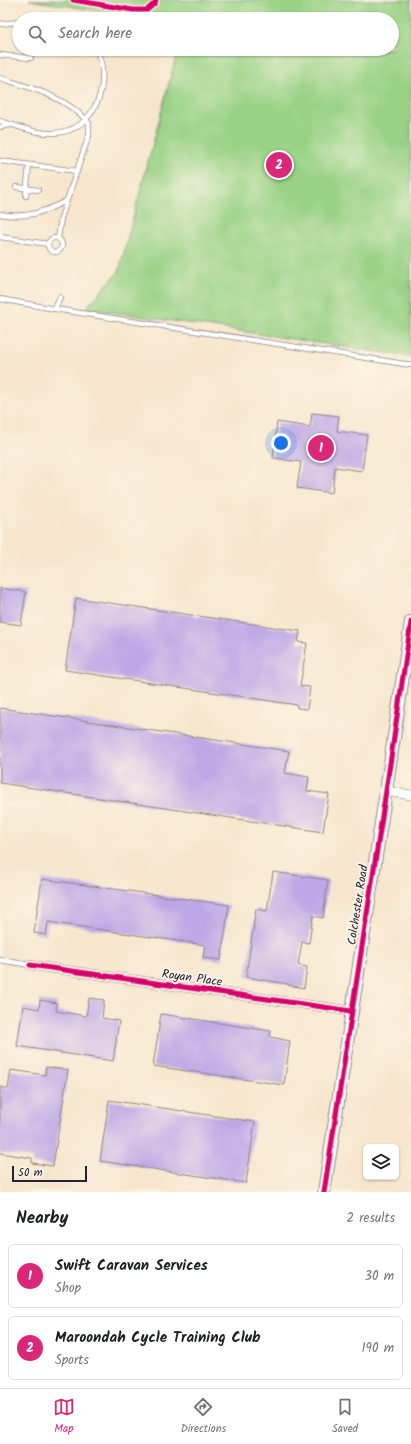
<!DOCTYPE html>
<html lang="en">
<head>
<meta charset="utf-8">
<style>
	:root { --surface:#fff; --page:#f6f6f6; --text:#202124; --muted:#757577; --line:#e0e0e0; --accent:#db2777 }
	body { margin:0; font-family:Kalam,sans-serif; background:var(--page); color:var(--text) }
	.controls { position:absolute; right:12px; bottom:12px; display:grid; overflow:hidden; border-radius:6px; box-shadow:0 1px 3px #0004 }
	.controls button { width:36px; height:36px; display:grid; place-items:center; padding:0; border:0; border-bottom:1px solid var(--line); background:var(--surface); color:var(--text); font:20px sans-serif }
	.scale { position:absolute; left:12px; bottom:10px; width:75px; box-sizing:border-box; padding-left:4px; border:2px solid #22223b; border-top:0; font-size:11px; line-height:14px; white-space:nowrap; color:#22223b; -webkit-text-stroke:3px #fcf5e5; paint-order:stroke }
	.you { position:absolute; left:281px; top:443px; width:14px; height:14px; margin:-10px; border:3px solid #fff; border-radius:50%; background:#1a73e8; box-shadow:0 0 0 6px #1a73e833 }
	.badge { display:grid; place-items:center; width:26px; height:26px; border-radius:50%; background:var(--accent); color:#fff; font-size:13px; font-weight:700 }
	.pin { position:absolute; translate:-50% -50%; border:2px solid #fff; box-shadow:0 1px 4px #0006 }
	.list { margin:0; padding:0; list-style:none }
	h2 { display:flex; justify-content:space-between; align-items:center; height:52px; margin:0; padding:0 16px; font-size:17px }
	h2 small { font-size:13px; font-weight:400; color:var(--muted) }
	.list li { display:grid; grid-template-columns:26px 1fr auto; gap:12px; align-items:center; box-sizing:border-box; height:64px; margin:0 8px 8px; padding:0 8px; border:1px solid var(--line); border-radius:6px }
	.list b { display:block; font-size:15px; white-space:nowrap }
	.list p { margin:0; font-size:13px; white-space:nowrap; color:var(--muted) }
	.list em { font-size:13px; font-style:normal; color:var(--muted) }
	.icon { flex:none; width:22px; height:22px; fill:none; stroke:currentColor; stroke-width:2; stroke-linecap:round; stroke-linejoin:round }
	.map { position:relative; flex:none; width:411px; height:1192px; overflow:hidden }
	.search { position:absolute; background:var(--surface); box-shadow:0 1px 3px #0004; left:12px; right:12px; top:12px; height:44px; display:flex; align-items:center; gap:10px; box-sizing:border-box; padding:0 14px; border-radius:22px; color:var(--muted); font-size:15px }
	.sheet { height:196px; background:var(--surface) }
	nav { display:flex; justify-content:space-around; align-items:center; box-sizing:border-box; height:56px; border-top:1px solid var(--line); background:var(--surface); font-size:11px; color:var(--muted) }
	nav a { display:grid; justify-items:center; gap:2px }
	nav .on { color:var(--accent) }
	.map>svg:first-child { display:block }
</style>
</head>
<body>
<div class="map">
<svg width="411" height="1192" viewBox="0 0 411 1192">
	<rect width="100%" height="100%" fill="#fcf5e5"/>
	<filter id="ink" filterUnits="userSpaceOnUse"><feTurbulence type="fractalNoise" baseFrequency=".025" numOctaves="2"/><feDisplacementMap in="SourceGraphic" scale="8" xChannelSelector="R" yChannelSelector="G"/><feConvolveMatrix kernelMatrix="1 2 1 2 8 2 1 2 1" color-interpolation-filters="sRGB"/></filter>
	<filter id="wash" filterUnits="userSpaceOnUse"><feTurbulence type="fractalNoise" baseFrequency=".012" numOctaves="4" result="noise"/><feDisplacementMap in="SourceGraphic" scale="16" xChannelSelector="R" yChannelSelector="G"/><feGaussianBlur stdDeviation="0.9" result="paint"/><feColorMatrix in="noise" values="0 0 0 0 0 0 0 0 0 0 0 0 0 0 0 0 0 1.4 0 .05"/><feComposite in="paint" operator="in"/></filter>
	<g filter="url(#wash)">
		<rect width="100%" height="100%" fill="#f7e6cd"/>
		<polygon fill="#99d285" stroke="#5e7a60" points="29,0 411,0 411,357 86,308 119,271 178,49 392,49 392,19 151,19"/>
		<g id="blocks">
			<g fill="#bda7e6">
				<polygon points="312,413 339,416 337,431 367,435 362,471 335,467 332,493 297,488 301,462 273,458 277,422 310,427"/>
				<polygon points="0,588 26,592 21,625 0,622"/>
				<polygon points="76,598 300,631 298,642 307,643 300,686 310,687 307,709 297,708 297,705 65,670"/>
				<polygon points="0,708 289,751 285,773 309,777 307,791 329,794 323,832 0,783"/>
				<polygon points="273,872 328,880 323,918 313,916 309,943 302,942 298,965 307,967 304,988 288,985 288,984 246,977 256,909 267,911"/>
				<polygon points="42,879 229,905 221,960 203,958 205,945 89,928 48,922 46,935 34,933"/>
				<polygon points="89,998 104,1000 102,1018 119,1021 113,1061 17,1046 23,1006 39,1009 40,1000 57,1003 56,1011 86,1016"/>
				<polygon points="161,1014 271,1031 270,1037 290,1041 284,1085 153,1066"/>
				<polygon points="46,1067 68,1070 53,1166 32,1163 32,1158 0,1153 0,1087 8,1089 11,1070 45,1075"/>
				<polygon points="109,1100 255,1122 246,1183 100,1161"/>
			</g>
		</g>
	</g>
	<g filter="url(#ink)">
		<use href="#blocks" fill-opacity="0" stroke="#8c8484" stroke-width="1"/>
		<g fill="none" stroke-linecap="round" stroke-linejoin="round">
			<defs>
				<g id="lane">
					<polyline points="0,24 19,22"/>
					<polyline points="0,55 31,58"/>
					<path d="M0,78C31,88 67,97 89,123V135L61,218L58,238"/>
					<path d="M0,121C16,126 37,134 54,133C95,132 113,82 96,49"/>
					<polyline points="0,127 11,125"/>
					<polyline points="0,161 77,171"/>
					<polyline points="16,187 38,190"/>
					<polyline points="26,196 29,165"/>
					<path d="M0,214C26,219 44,212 66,201"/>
					<polyline points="0,237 48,244"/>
					<circle cx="55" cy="245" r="7"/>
					<polyline points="0,299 55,309 411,365"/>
					<polyline points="55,309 60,297"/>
					<polyline points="0,960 30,965"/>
				</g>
				<g id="street">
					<polyline points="386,791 411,795"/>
					<polyline points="30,965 351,1011"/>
				</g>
				<polyline id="secondary" points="324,1192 386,791 411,622"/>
			</defs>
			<use href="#lane" stroke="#8c8484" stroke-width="6"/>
			<use href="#street" stroke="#8c8484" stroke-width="10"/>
			<use href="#secondary" stroke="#8c8484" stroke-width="14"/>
			<use href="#lane" stroke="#fff" stroke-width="4.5"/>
			<use href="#street" stroke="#fff" stroke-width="9"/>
			<use href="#secondary" stroke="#fff" stroke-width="12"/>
			<defs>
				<g id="cycleway">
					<polyline points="73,0 133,10 147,10 155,3 156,0"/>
					<polyline points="30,965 351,1011"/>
					<polyline points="324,1192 386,791 411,622"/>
				</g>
			</defs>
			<use href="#cycleway" stroke="#fcf5e5" stroke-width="8"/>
			<use href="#cycleway" stroke="#d6006c" stroke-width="5"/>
		</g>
	</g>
	<g text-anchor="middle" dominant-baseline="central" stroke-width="4" stroke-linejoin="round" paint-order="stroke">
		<g font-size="12" fill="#22223b" stroke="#fcf5e5">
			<text transform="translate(358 905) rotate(-81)">Colchester Road</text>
			<text transform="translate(192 978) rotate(8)">Royan Place</text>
		</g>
	</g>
</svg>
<div class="controls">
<button><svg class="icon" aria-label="layers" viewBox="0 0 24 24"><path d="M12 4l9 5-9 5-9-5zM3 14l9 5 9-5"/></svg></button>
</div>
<div class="scale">50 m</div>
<div class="you"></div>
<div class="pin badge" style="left:321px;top:448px">1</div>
<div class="pin badge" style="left:279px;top:165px">2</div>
<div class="search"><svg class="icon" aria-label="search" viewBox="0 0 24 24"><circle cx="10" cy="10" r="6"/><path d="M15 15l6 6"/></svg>Search here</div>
</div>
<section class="sheet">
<h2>Nearby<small>2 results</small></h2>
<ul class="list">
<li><span class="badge">1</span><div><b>Swift Caravan Services</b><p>Shop</p></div><em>30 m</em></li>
<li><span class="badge">2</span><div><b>Maroondah Cycle Training Club</b><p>Sports</p></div><em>190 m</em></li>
</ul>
</section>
<nav>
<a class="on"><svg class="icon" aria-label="map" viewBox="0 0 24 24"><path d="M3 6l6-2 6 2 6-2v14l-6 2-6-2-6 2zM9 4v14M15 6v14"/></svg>Map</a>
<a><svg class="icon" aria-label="directions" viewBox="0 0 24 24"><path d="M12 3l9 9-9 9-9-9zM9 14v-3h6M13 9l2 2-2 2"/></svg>Directions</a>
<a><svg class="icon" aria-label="saved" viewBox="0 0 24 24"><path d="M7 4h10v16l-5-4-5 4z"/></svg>Saved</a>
</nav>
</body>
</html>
